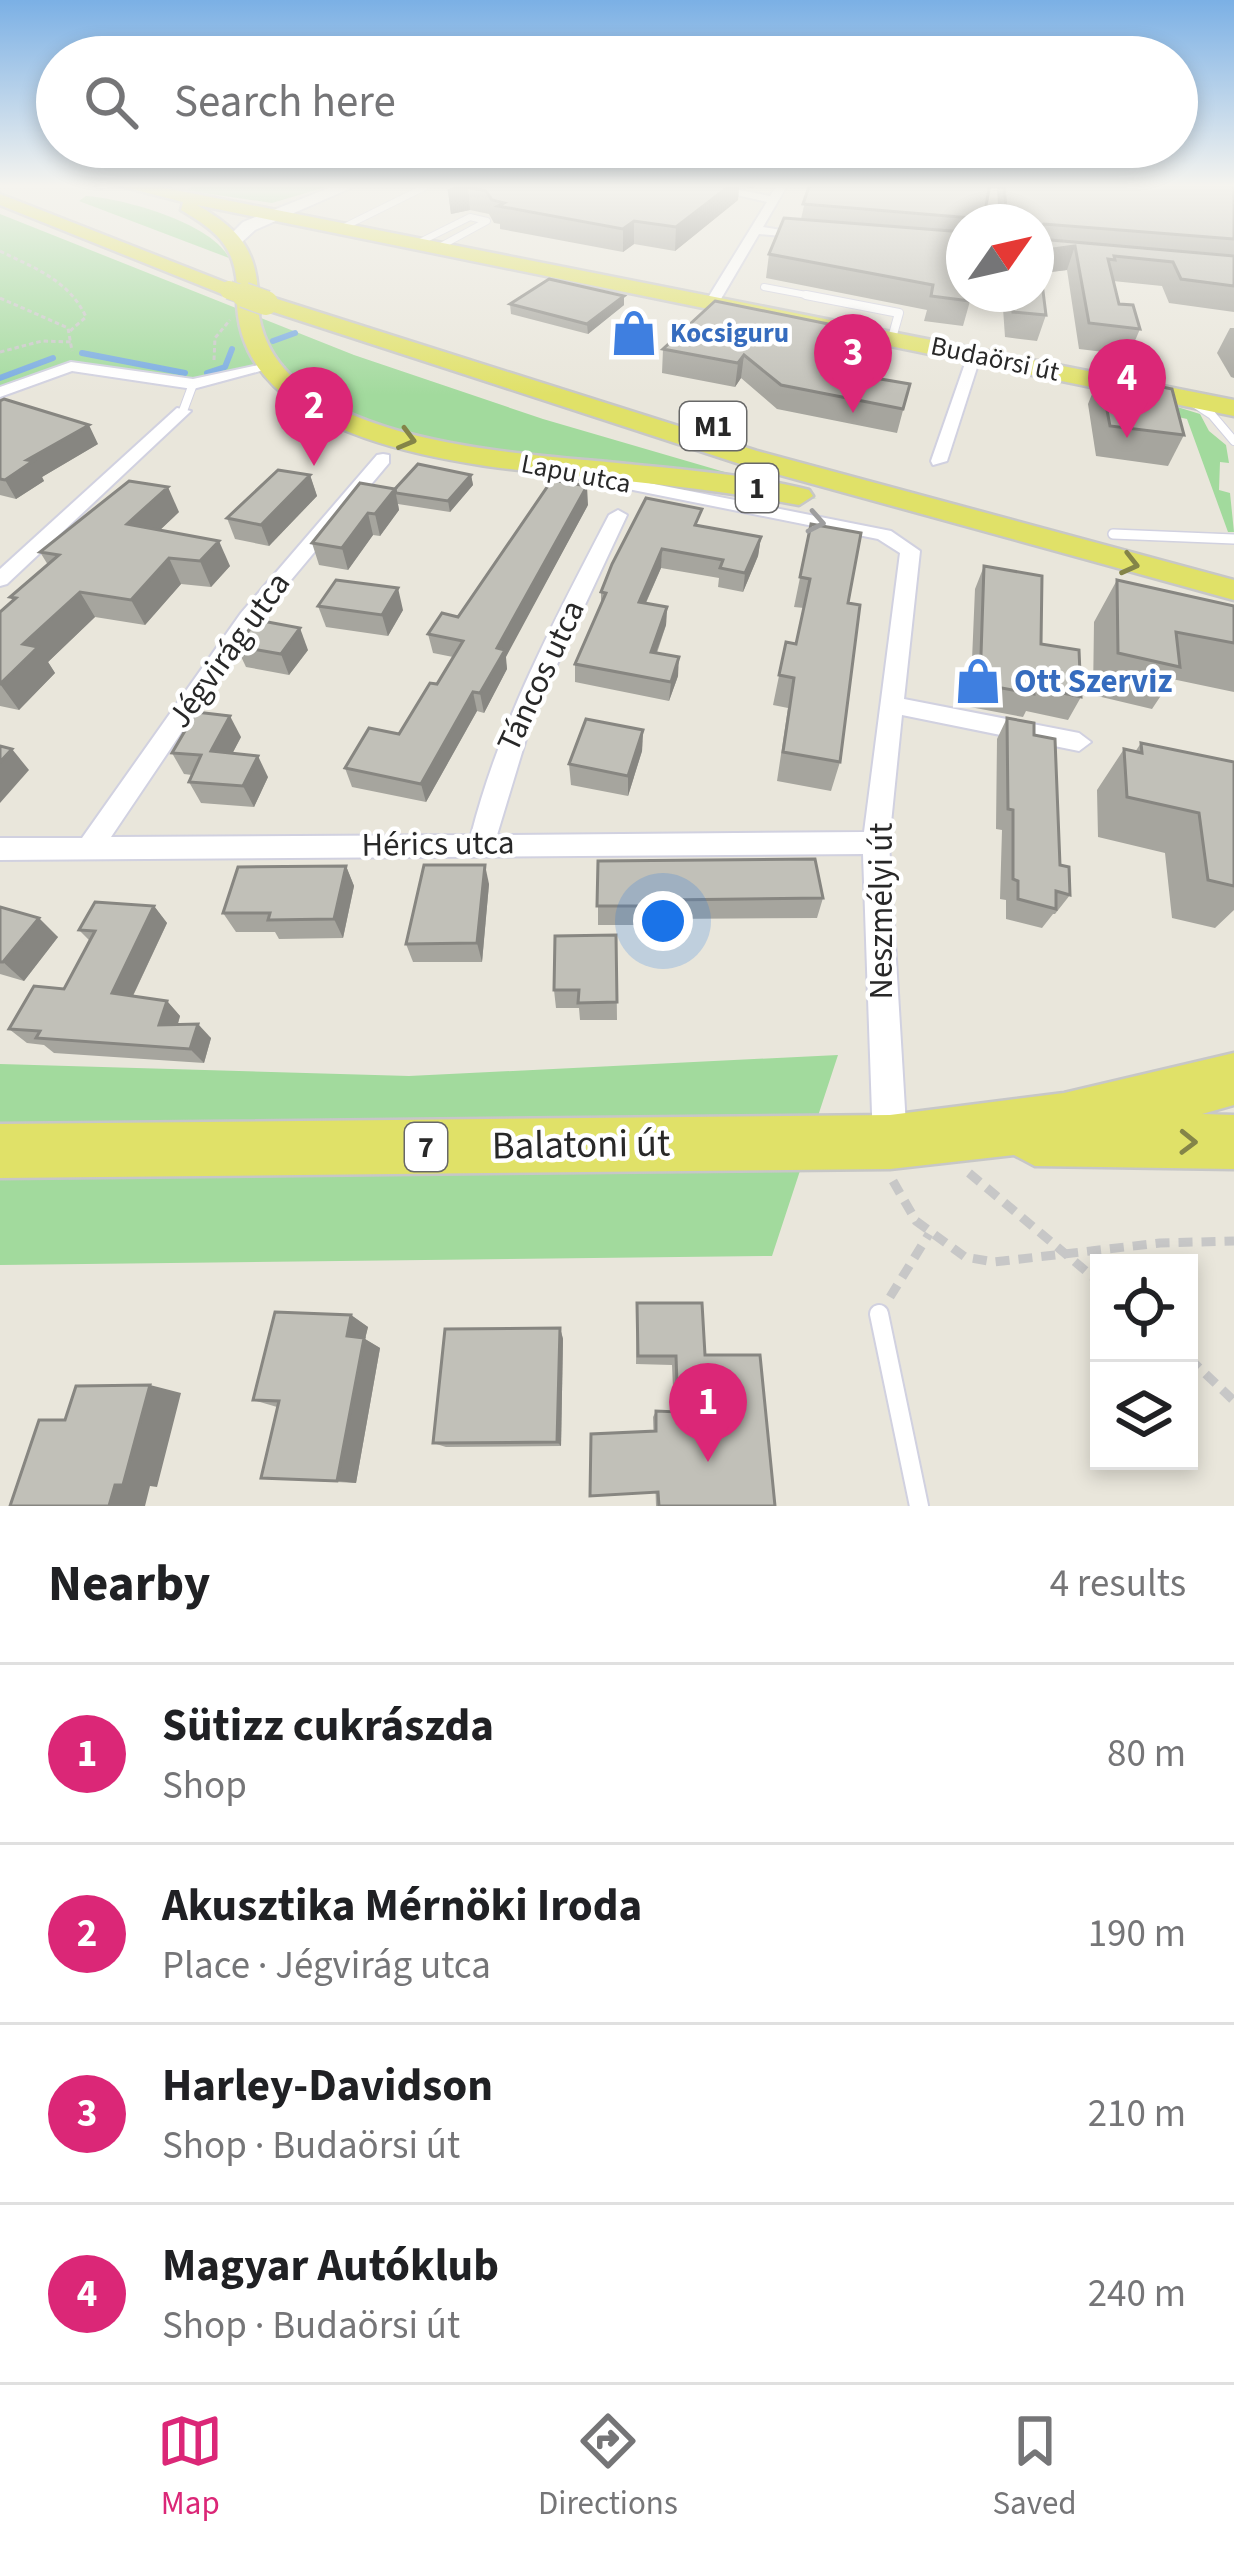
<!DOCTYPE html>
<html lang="en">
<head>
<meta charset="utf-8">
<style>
	:root { --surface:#fff; --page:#f6f6f6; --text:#202124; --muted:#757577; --line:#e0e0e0; --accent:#db2777 }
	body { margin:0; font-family:"Source Sans 3",sans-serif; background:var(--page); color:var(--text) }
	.controls { position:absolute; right:36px; bottom:36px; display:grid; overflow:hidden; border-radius:0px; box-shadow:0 6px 18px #0003 }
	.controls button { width:108px; height:108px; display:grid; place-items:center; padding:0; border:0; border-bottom:3px solid var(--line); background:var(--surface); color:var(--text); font:60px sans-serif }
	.compass { position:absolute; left:946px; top:204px; width:108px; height:108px; border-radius:50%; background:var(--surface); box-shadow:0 6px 18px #0003; rotate:56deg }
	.you { position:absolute; left:663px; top:921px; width:42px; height:42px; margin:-30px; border:9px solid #fff; border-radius:50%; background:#1a73e8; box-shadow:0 0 0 18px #1a73e833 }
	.badge { display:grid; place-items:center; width:78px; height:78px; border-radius:50%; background:var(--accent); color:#fff; font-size:39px; font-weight:700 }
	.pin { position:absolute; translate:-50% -99px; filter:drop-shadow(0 3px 6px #0008) }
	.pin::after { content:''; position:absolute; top:63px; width:42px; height:36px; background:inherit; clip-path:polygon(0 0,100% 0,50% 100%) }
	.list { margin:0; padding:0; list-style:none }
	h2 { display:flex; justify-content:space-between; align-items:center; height:156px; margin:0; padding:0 48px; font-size:51px }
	h2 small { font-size:39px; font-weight:400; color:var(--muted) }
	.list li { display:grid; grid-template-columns:78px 1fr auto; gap:36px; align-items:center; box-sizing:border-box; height:180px; padding:0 48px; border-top:3px solid var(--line) }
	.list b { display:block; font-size:45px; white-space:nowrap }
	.list p { margin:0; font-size:39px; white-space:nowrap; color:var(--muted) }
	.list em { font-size:39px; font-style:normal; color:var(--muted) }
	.icon { flex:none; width:66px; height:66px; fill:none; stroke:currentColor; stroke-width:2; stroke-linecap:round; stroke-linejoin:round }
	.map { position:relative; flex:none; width:1234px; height:1506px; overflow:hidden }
	.search { position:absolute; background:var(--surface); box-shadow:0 6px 18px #0003; left:36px; right:36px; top:36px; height:132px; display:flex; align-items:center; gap:30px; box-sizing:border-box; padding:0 42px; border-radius:66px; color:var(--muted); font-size:45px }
	.sheet { height:876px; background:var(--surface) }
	nav { display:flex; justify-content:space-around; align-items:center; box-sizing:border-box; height:168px; border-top:3px solid var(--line); background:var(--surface); font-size:33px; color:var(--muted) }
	nav a { display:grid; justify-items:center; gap:6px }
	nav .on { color:var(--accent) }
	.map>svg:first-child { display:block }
</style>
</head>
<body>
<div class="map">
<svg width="1234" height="1506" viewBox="0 0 1234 1506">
	<rect width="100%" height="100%" fill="#e9e6db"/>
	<g fill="#a2da9d">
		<polygon points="199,184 336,184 272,203 184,190"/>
		<path d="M86,196C126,199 211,223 229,258L79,201Z"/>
		<polygon points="0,214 354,355 543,419 817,499 750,487 537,465 364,426 268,367 206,382 78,366 0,390"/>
		<polygon points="1148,398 1200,414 1209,431 1226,445 1229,463 1220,462 1219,490 1230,493 1234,532 1228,532 1187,419 1169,415"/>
		<polygon points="838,1055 772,1256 0,1265 0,1064 409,1076"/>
	</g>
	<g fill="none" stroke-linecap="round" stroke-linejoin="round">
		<g stroke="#78abe1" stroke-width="6">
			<polyline points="273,341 295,333"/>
			<polyline points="82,353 185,373"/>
			<polyline points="207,373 225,367 232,349"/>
			<polyline points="0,378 53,358"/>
		</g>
		<defs>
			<g id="lane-far3">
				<polyline points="346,226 431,184"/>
				<polyline points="420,242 470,217 487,221 441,246"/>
				<polyline points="764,287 822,298"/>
			</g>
			<g id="lane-far2">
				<polyline points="806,295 899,313 892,338"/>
				<polyline points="1192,402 1212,415 1234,441"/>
				<polyline points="183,411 193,384"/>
			</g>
			<polyline id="lane-far1" points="1113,534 1234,539"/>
			<polyline id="lane" points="879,1314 919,1506"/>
			<g id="street">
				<polygon points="689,184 708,184 770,196 778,184 788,184 763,227 812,235 806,238 759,234 718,304 708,304 706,301 767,202"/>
				<polygon points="969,352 981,355 947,461 933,465 931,461"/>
				<polygon points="71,362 193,379 268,363 275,367 193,389 72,371 0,397 0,387"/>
				<polygon points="177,408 191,411 7,584 0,586 0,569"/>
				<path d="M383,454L389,455V463L255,623L111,837L471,835C500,721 555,619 609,515L618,510L627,515L533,716L497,835L864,832L900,553L878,539L568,477L559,472L568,467L891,531L920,551L904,699L1079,733L1091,742L1079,751L902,715L889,843L907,1142L902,1154L890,1159L878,1154L873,1142L863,854L0,860V838H82L241,613L377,455Z"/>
			</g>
			<polygon id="secondary" points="339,184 360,184 255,230 242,242 227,238 243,222"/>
			<g id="primary">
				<path d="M113,184H145L1234,400V416L197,205C238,228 258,250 258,299L274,298L757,451L1234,580V600L737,463L258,307C269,446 525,453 627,464C688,470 750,475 809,490L813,496L799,505C742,494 685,487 627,481C511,469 231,459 237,293L222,294L0,205V194L237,287C235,245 215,230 181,210L183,202Z"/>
				<polygon points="1234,1053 1234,1105 1202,1114 1234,1115 1234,1169 1035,1166 1014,1155 890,1169 0,1178 0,1124 890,1115 1064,1093"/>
			</g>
		</defs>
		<use href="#lane-far3" stroke="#d1d1e0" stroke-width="8"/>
		<use href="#lane-far2" stroke="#d1d1e0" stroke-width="10"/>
		<use href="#lane-far1" stroke="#d1d1e0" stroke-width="12"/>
		<use href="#lane" stroke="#d1d1e0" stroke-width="22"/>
		<use href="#street" stroke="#d1d1e0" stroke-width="4"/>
		<use href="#secondary" stroke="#d1d1e0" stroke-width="4"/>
		<use href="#primary" stroke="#c7c7c7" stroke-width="5"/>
		<g stroke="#c7c7c7" stroke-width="3" stroke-dasharray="4.5 3" stroke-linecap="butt">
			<polyline points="86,184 103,189"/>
			<path d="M0,251C34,268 69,280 86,317L70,331"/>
			<polyline points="0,298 68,328 72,351"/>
			<polyline points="0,352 42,341 72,342"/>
			<polyline points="214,360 215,338 230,320"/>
		</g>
		<g stroke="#c7c7c7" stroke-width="9" stroke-dasharray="14 9" stroke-linecap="butt">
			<polyline points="969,1173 1099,1282"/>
			<polyline points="893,1181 916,1221 965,1257 994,1262 1160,1243 1234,1241"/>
			<polyline points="890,1297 929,1234"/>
			<polyline points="1189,1358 1234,1401"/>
		</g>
		<use href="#lane-far3" stroke="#fff" stroke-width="6"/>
		<use href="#lane-far2" stroke="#fff" stroke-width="8"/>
		<use href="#lane-far1" stroke="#fff" stroke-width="9"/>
		<use href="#lane" stroke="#fff" stroke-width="18"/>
		<use href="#street" fill="#fff" fill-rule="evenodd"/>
		<use href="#secondary" fill="#fff" fill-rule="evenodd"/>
		<use href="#primary" fill="#e0e168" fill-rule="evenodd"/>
		<defs>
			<polyline id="primary-bridge-far1" points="229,290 252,298"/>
			<polyline id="primary-bridge" points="244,295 266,303"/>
		</defs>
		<use href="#primary-bridge-far1" stroke="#c7c7c7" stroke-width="20" stroke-linecap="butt"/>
		<use href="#primary-bridge" stroke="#c7c7c7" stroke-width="27" stroke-linecap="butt"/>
		<use href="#primary-bridge-far1" stroke="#e0e168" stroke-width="18"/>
		<use href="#primary-bridge" stroke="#e0e168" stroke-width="24"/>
	</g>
	<g fill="#a6a59e">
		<polygon points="465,184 759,184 753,188 739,187 738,200 675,251 634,244 623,252 500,229 500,224 494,223 489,214 470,210 451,214 448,191"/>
		<polygon points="809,184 1234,184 1234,312 1169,303 1162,286 1113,281 1119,304 1140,329 1129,355 1079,349 1067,270 1041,273 1046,315 1037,341 1005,337 1002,294 1036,294 1036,222 999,222 997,188 989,188 983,222 964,222 964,294 970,301 963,326 924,321 927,310 766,278 769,254 801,219"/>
		<polygon points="624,296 624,305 588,334 511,314 510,304"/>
		<polygon points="1230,328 1234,328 1234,378 1231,377 1217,353"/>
		<polygon points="663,349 854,353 843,369 844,375 910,384 897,433 777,409 741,378 735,387 662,373"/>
		<polygon points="1100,374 1184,435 1168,466 1096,456 1088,404"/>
		<polygon points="0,401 98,444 42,477 44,481 16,499 0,495"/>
		<polygon points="310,475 317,496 269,546 235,539 227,518"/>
		<polygon points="471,475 473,485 450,512 398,504 399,510 380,536 373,535 348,570 319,565 312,543 395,489"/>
		<polygon points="588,505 505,657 507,669 484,713 477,711 426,802 352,787 345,768 399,734 437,684 453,657 433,653 428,634 458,617"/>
		<polygon points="179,512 160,530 230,566 211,587 181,584 145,625 95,617 48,662 55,673 19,710 0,706 0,612 13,601 10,597 48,565 40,552"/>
		<polygon points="811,524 848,603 840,762 831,791 777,781 788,708 773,705 786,642 796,644 804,608 794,607"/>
		<polygon points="701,526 761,537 758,556 743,592 718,587 719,578 661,568 646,603 667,607 666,625 657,653 678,676 669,701 575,682 575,664 601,604 601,592 612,564"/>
		<polygon points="984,566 1081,697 1068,720 1026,711 1023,717 970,707 975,589"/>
		<polygon points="1117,580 1234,606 1234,692 1172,679 1152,709 1093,695 1094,622"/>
		<polygon points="318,606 403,610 388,636 326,627"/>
		<polygon points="236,646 308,650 289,675 246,667"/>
		<polygon points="1007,718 1034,735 1060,865 1070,895 1055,914 1053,914 1042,928 1006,919 1006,900 1000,899 1002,830 996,829 997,739"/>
		<polygon points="643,730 642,751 628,796 571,785 569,764"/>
		<polygon points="241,737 232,754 268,777 254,807 201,803 189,782 192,775 184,774 172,753"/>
		<polygon points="1141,743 1234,762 1234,910 1215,928 1172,918 1165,853 1098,837 1097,790 1124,749 1135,752"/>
		<polygon points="598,861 823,898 817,918 665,919 664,925 598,925"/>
		<polygon points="346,866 354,886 343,938 279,939 275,932 236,932 223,913"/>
		<polygon points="489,884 482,962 413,962 406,944"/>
		<polygon points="154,906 167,923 133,996 167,1001 180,1016 178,1024 211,1038 204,1063 54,1053 44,1045 27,1043 9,1029 64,989 90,941 79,930"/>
		<polygon points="0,907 58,937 24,981 0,974"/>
		<polygon points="616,935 617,1020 580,1020 579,1008 556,1008 554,990"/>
		<polygon points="637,1303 705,1355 775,1506 656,1506 653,1417 656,1411 674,1412 672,1365 636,1364"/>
		<polygon points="351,1315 368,1327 365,1339 380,1348 356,1483 261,1478 277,1407 253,1400"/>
		<polygon points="560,1328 563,1339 561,1446 446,1447 433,1443"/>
	</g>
	<g fill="#878681">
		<polygon points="732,184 739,184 738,200 675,251 676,227"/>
		<polygon points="468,187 470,210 451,214 448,191"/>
		<polygon points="634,221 634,244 623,252 623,229"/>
		<polygon points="1075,246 1067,270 1036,274 1038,251"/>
		<polygon points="624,296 624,305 588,334 587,324"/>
		<polygon points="858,330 854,353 828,390 833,367"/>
		<polygon points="744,355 741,378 735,387 738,363"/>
		<polygon points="89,425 98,444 42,477 44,481 16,499 5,480 27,460"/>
		<polygon points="310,475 317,496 269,546 261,525"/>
		<polygon points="471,475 473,485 450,512 448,501"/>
		<polygon points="587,486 588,505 506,657 507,669 484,713 480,693 497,648"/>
		<polygon points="168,487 179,512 140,549 127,524"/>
		<polygon points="395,489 399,510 380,536 375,514"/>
		<polygon points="368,513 373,535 348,570 342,548"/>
		<polygon points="761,537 758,556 743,592 745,573"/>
		<polygon points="219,541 230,566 211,587 200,561"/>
		<polygon points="662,549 661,568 638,620 639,602"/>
		<polygon points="169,558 181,584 145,625 131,600"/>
		<polygon points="398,588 403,610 388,636 382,615"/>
		<polygon points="80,592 95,617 48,662 55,673 19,710 0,684 23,644"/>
		<polygon points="667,607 666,625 650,670 651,652"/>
		<polygon points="300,628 308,650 289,675 281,654"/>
		<polygon points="679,657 678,676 669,701 671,682"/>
		<polygon points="473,692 477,711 426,802 421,784"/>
		<polygon points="230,716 241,737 222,773 211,751"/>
		<polygon points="643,730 642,751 628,796 628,776"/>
		<polygon points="12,749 29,770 0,803 0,762"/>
		<polygon points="258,756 268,777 254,807 243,786"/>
		<polygon points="485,865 489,884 482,962 477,943"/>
		<polygon points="346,866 354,886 343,938 334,919"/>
		<polygon points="154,906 167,923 127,1008 112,993"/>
		<polygon points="39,918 58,937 24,981 3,962"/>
		<polygon points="167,1001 180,1016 173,1039 159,1025"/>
		<polygon points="198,1024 211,1038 204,1063 190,1049"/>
		<polygon points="351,1315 368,1327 365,1339 380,1348 356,1483 337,1481 347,1336"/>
		<polygon points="560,1328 563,1339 561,1446 557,1442"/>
		<polygon points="150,1385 181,1393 157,1487 150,1486 145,1506 109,1506"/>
	</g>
	<g fill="#c1c0b8" stroke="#878681" stroke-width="3">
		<polygon points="465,184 732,184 676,227 634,221 623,229 498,206 504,203 492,200 486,191 468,187 448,191"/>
		<polygon points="810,184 990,184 983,222 971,222 971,218 803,204"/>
		<polygon points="1004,184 1234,184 1234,239 1044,224 1039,228 1040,239 1234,256 1234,286 1181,279 1173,262 1114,256 1115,260 1108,259 1119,304 1133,305 1140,329 1089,323 1075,246 1038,251 1046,315 1013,312 1012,294 1036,294 1036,222 1007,222"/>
		<polygon points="784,218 964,232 964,294 971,294 970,301 931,296 933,285 769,254"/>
		<polygon points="549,279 624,296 587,324 510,304"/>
		<polygon points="715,301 858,330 833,367 845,369 843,377 845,373 910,384 903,409 781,385 744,355 738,363 663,349"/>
		<polygon points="1100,374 1172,389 1184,435 1110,426"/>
		<polygon points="4,399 89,425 27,460 33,461 5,480 0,479 0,401"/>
		<polygon points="418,464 471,475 448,501 396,493 395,489"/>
		<polygon points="278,470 310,475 261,525 227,518"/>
		<polygon points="552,480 587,486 497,648 505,650 480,693 473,692 421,784 345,768 369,728 399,734 430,683 437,684 463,641 428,634 442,613 458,617"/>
		<polygon points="129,481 168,487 127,524 219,541 200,561 169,558 131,600 80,592 23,644 38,647 0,684 0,612 16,598 10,597 59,555 40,552"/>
		<polygon points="360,483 395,489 375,514 368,513 342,548 312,543"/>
		<polygon points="646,498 702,509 695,525 761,537 745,573 720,568 723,560 662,549 639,602 667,607 651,652 679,657 671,682 575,664 606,593 601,592 612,564"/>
		<polygon points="811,524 861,533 848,603 860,605 840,762 783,752 794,678 779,675 786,642 796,644 810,579 800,577"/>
		<polygon points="984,566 1042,576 1041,644 1079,650 1081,697 1034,687 1034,694 980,684"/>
		<polygon points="336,580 398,588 382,615 318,606"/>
		<polygon points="1117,580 1234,606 1234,643 1176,632 1180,667 1118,653"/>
		<polygon points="257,620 300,628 281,654 236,646"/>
		<polygon points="196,712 230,716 211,751 258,756 243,786 189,782 201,755 172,753"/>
		<polygon points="1007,718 1034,723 1034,735 1055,739 1060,865 1069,867 1070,895 1056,891 1056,909 1018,899 1018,881 1013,879 1013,810 1008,809"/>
		<polygon points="586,719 643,730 628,776 569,764"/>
		<polygon points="1141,743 1234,762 1234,886 1208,880 1199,813 1127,797 1124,749 1142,753"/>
		<polygon points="0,746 12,749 0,762"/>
		<polygon points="815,859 823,898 666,900 666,906 597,906 598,861"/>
		<polygon points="424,865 485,865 477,943 406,944"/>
		<polygon points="346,866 334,919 268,920 270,913 223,913 238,867"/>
		<polygon points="95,902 154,906 112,993 167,1001 159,1025 198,1024 190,1049 36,1038 40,1031 9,1029 34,986 64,989 95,931 79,930"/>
		<polygon points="0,907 39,918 3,962 0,962"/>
		<polygon points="616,935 617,1002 578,1003 579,990 554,990 555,936"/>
		<polygon points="637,1303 702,1303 705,1355 760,1355 775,1506 659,1506 658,1492 590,1496 591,1434 656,1431 656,1411 678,1412 676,1356 638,1356"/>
		<polygon points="275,1312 351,1315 347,1336 364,1338 337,1481 261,1478 279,1401 253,1400"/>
		<polygon points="560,1328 557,1442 433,1443 445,1329"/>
		<polygon points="150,1385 123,1485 115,1485 109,1506 10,1506 39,1420 65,1420 76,1386"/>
	</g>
	<defs><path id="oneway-chevron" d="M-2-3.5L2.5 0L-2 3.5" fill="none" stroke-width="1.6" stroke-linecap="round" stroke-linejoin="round" transform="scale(3)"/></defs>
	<g stroke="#848448">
		<use href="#oneway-chevron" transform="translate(407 439) rotate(15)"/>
		<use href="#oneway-chevron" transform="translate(1130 564) rotate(14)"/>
		<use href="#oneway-chevron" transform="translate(1188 1142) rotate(1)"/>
	</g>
	<use stroke="#9e9e9e" href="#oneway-chevron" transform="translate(816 522) rotate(11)"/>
	<linearGradient id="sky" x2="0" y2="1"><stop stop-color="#7bb0e5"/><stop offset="0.47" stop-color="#f5f4ef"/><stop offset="1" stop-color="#f5f4ef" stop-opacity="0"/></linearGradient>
	<rect width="1234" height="395" fill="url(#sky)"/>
	<defs>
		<symbol id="shop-bare" viewBox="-9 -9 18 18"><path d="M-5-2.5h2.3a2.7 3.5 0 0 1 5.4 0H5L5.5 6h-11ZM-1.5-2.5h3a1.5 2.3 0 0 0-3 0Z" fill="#3f7fe0" stroke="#fff" stroke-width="2.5" paint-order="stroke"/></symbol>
	</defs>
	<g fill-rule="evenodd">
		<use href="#shop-bare" x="601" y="300" width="66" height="66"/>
		<use href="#shop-bare" x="945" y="648" width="66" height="66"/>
	</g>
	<g text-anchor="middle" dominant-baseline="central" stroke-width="9" stroke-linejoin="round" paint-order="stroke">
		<g font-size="27" font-weight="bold" fill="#366cbe" stroke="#fff" text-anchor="start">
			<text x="670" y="333">Kocsiguru</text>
		</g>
		<g font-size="27" fill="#282828" stroke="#fff">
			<text transform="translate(995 359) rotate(12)">Budaörsi út</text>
			<text transform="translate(576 474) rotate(11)">Lapu utca</text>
		</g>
		<g fill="#fff" stroke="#686868" stroke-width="3">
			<rect x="680" y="402" width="66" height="48" rx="9"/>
			<rect x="736" y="464" width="42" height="48" rx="9"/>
			<rect x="405" y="1123" width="42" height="48" rx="9"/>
		</g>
		<g font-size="30" font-weight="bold" fill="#282828">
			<text x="713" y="426">M1</text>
			<text x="757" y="488">1</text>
			<text x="426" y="1147">7</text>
		</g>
		<g font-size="33" fill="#282828" stroke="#fff">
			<text transform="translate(229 650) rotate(-54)">Jégvirág utca</text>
			<text transform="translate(541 676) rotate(-65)">Táncos utca</text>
			<text transform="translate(438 844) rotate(-1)">Hérics utca</text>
			<text transform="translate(881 911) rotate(-90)">Neszmélyi út</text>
		</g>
		<g font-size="33" font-weight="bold" fill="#366cbe" stroke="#fff" text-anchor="start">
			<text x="1014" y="681">Ott Szerviz</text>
		</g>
		<g font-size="39" fill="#282828" stroke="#fff">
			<text transform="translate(581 1145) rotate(-1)">Balatoni út</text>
		</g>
	</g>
</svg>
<div class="controls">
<button><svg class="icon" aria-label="locate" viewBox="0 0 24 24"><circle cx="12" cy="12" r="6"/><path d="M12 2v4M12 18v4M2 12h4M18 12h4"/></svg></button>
<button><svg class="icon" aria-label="layers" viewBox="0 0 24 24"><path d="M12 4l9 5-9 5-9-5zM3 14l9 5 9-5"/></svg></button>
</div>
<svg class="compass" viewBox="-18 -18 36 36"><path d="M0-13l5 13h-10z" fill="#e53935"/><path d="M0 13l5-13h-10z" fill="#757577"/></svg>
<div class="you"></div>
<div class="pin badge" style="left:708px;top:1462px">1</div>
<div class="pin badge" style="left:314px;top:466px">2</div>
<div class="pin badge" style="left:853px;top:413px">3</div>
<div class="pin badge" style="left:1127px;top:438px">4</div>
<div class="search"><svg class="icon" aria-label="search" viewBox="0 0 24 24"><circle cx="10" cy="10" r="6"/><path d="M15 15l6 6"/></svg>Search here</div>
</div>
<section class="sheet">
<h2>Nearby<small>4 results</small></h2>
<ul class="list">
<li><span class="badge">1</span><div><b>Sütizz cukrászda</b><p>Shop</p></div><em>80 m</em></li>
<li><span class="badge">2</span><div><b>Akusztika Mérnöki Iroda</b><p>Place · Jégvirág utca</p></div><em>190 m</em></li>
<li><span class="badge">3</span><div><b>Harley-Davidson</b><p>Shop · Budaörsi út</p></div><em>210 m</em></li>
<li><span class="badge">4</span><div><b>Magyar Autóklub</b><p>Shop · Budaörsi út</p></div><em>240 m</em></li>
</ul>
</section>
<nav>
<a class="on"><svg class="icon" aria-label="map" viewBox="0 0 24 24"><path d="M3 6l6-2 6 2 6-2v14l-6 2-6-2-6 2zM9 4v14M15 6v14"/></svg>Map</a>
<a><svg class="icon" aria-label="directions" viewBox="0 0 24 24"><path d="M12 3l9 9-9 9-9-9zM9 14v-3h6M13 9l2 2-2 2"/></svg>Directions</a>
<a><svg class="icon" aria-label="saved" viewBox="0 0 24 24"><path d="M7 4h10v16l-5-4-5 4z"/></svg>Saved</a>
</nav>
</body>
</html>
